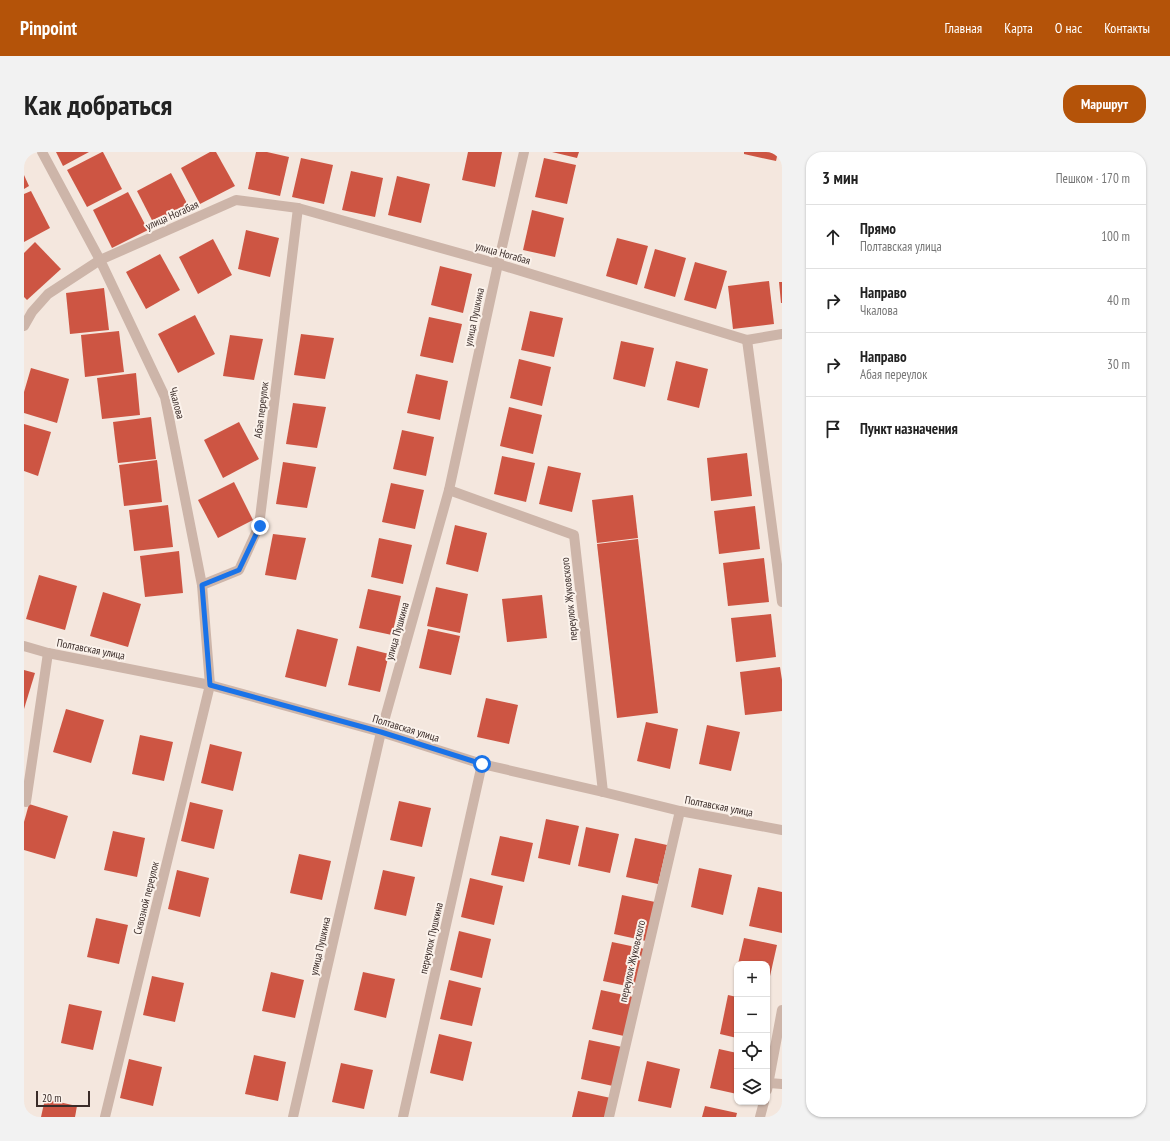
<!DOCTYPE html>
<html lang="ru">
<head>
<meta charset="utf-8">
<style>
	:root { --surface:#fff; --page:#f2f2f2; --text:#222; --muted:#767676; --line:#e0e0e0; --accent:#b45309 }
	body { margin:0; font-family:"PT Sans Narrow",sans-serif; background:var(--page); color:var(--text) }
	.controls { position:absolute; right:12px; bottom:12px; display:grid; overflow:hidden; border-radius:8px; box-shadow:0 1px 3px #0004 }
	.controls button { width:36px; height:36px; display:grid; place-items:center; padding:0; border:0; border-bottom:1px solid var(--line); background:var(--surface); color:var(--text); font:20px sans-serif }
	.scale { position:absolute; left:12px; bottom:10px; width:54px; box-sizing:border-box; padding-left:4px; border:2px solid #3a2c29; border-top:0; font-size:11px; line-height:14px; white-space:nowrap; color:#3a2c29; -webkit-text-stroke:3px #fbf2eb; paint-order:stroke }
	.stop { position:absolute; width:12px; height:12px; margin:-9px; border:3px solid #1a73e8; border-radius:50%; background:#fff }
	.stop.end { background:#1a73e8; border-color:#fff; box-shadow:0 1px 4px #0008 }
	.list { margin:0; padding:0; list-style:none }
	h2 { display:flex; justify-content:space-between; align-items:center; height:52px; margin:0; padding:0 16px; font-size:17px }
	h2 small { font-size:13px; font-weight:400; color:var(--muted) }
	.list li { display:grid; grid-template-columns:26px 1fr auto; gap:12px; align-items:center; box-sizing:border-box; height:64px; padding:0 16px; border-top:1px solid var(--line) }
	.list b { display:block; font-size:15px; white-space:nowrap }
	.list p { margin:0; font-size:13px; white-space:nowrap; color:var(--muted) }
	.list em { font-size:13px; font-style:normal; color:var(--muted) }
	.icon { flex:none; width:22px; height:22px; fill:none; stroke:currentColor; stroke-width:2; stroke-linecap:round; stroke-linejoin:round }
	.map { position:relative; flex:none; width:758px; height:965px; overflow:hidden; border-radius:16px }
	header { display:flex; align-items:center; gap:24px; box-sizing:border-box; height:56px; padding:0 20px; background:var(--accent); color:#fff }
	header strong { font-size:19px }
	nav { display:flex; gap:22px; margin-inline-start:auto; font-size:14px }
	.intro { display:flex; align-items:center; justify-content:space-between; box-sizing:border-box; height:96px; padding:0 24px }
	h1 { margin:0; font-size:28px }
	.button { padding:10px 18px; border-radius:16px; background:var(--accent); color:#fff; font-size:14px; font-weight:700 }
	main { display:flex; gap:24px; padding:0 24px }
	aside { flex:1; background:var(--surface); border-radius:16px; box-shadow:0 1px 3px #0004 }
	.map>svg:first-child { display:block }
</style>
</head>
<body>
<header>
<strong>Pinpoint</strong>
<nav><a>Главная</a><a>Карта</a><a>О нас</a><a>Контакты</a></nav>
</header>
<div class="intro"><h1>Как добраться</h1><a class="button">Маршрут</a></div>
<main>
<div class="map">
<svg width="758" height="965" viewBox="0 0 758 965">
	<rect width="100%" height="100%" fill="#f4e7de"/>
	<g fill="#cd5543">
		<polygon points="32,0 65,0 39,14"/>
		<polygon points="78,0 79,0 98,37 63,55 43,18"/>
		<polygon points="186,0 192,0 211,34 176,52 157,16"/>
		<polygon points="232,0 243,0 265,5 256,44 224,37"/>
		<polygon points="444,0 478,0 471,35 438,28"/>
		<polygon points="528,0 555,0 553,6"/>
		<polygon points="720,0 754,0 752,9 720,2"/>
		<polygon points="277,6 309,13 300,52 268,45"/>
		<polygon points="520,6 552,13 543,52 511,45"/>
		<polygon points="327,19 359,26 351,65 318,58"/>
		<polygon points="147,21 166,57 132,76 113,39"/>
		<polygon points="0,23 5,34 0,37"/>
		<polygon points="373,24 406,32 397,71 364,63"/>
		<polygon points="7,39 26,76 0,90 0,42"/>
		<polygon points="104,40 124,78 88,96 69,58"/>
		<polygon points="508,58 540,66 531,105 499,98"/>
		<polygon points="222,78 255,86 246,125 214,117"/>
		<polygon points="593,86 624,94 613,133 582,124"/>
		<polygon points="189,87 208,123 174,142 155,105"/>
		<polygon points="11,90 37,117 3,148 0,145 0,101"/>
		<polygon points="631,97 662,106 651,145 620,136"/>
		<polygon points="136,102 156,138 122,157 102,120"/>
		<polygon points="671,110 703,119 692,157 660,148"/>
		<polygon points="416,114 448,122 439,161 407,153"/>
		<polygon points="745,129 750,172 709,177 704,134"/>
		<polygon points="755,130 758,130 758,151 757,151"/>
		<polygon points="80,136 85,178 46,182 42,141"/>
		<polygon points="506,159 539,166 530,205 497,198"/>
		<polygon points="171,163 191,202 154,221 134,182"/>
		<polygon points="405,165 438,172 429,211 396,204"/>
		<polygon points="95,179 100,220 61,225 57,183"/>
		<polygon points="277,182 310,186 301,227 270,223"/>
		<polygon points="206,183 239,187 230,228 199,224"/>
		<polygon points="597,189 630,196 621,235 589,227"/>
		<polygon points="495,207 527,215 518,254 486,246"/>
		<polygon points="652,209 684,217 675,256 643,248"/>
		<polygon points="7,216 45,227 33,271 0,261 0,240"/>
		<polygon points="112,221 116,263 78,267 73,226"/>
		<polygon points="392,222 424,229 416,268 383,261"/>
		<polygon points="269,251 302,255 293,296 262,292"/>
		<polygon points="485,255 518,263 509,302 476,294"/>
		<polygon points="127,265 132,307 94,311 89,270"/>
		<polygon points="215,270 235,307 199,326 180,288"/>
		<polygon points="0,272 27,280 14,324 0,319"/>
		<polygon points="378,278 410,285 402,324 369,317"/>
		<polygon points="723,301 728,344 687,349 683,306"/>
		<polygon points="478,304 511,311 502,350 470,342"/>
		<polygon points="133,308 138,350 100,354 95,313"/>
		<polygon points="259,310 292,315 283,356 252,352"/>
		<polygon points="524,314 557,321 548,360 515,352"/>
		<polygon points="210,330 229,368 194,386 174,348"/>
		<polygon points="367,331 400,338 391,377 358,370"/>
		<polygon points="609,343 614,386 573,391 568,348"/>
		<polygon points="144,353 149,395 110,399 105,358"/>
		<polygon points="731,354 736,397 695,402 690,359"/>
		<polygon points="431,373 463,381 454,420 422,412"/>
		<polygon points="249,382 282,386 272,428 241,423"/>
		<polygon points="355,386 388,393 379,432 347,425"/>
		<polygon points="614,387 634,561 593,566 573,392"/>
		<polygon points="155,399 159,441 121,445 116,404"/>
		<polygon points="740,406 745,450 704,454 699,411"/>
		<polygon points="15,423 53,434 41,478 2,467"/>
		<polygon points="412,435 444,442 436,481 403,474"/>
		<polygon points="344,437 377,444 368,483 335,476"/>
		<polygon points="79,440 117,452 104,495 66,484"/>
		<polygon points="518,443 523,486 483,490 478,447"/>
		<polygon points="747,462 752,505 712,510 707,466"/>
		<polygon points="273,477 314,487 302,535 261,525"/>
		<polygon points="404,477 436,484 427,523 395,516"/>
		<polygon points="333,494 365,502 356,540 324,533"/>
		<polygon points="756,515 758,528 758,559 721,563 716,520"/>
		<polygon points="0,518 11,521 0,557"/>
		<polygon points="462,546 494,553 485,592 453,585"/>
		<polygon points="42,557 80,568 67,611 29,600"/>
		<polygon points="622,570 654,577 646,617 613,609"/>
		<polygon points="683,573 716,580 707,619 675,612"/>
		<polygon points="116,583 149,590 140,629 108,622"/>
		<polygon points="186,592 218,600 209,639 177,631"/>
		<polygon points="375,649 407,656 398,695 366,688"/>
		<polygon points="166,650 199,658 190,697 157,689"/>
		<polygon points="5,652 44,664 31,707 0,698 0,670"/>
		<polygon points="522,667 555,674 546,713 514,706"/>
		<polygon points="562,675 595,682 586,721 554,714"/>
		<polygon points="89,679 121,686 113,725 80,718"/>
		<polygon points="476,684 509,691 500,730 467,723"/>
		<polygon points="611,686 643,693 634,732 602,725"/>
		<polygon points="275,702 307,709 298,748 266,741"/>
		<polygon points="675,716 708,723 699,763 667,755"/>
		<polygon points="153,718 185,726 176,765 144,757"/>
		<polygon points="359,718 391,725 382,764 350,757"/>
		<polygon points="446,726 479,734 470,773 437,765"/>
		<polygon points="734,735 758,740 758,781 725,774"/>
		<polygon points="598,743 631,750 622,789 590,782"/>
		<polygon points="72,766 104,773 95,812 63,805"/>
		<polygon points="435,779 467,787 458,826 426,818"/>
		<polygon points="720,786 753,793 744,833 743,812 714,812"/>
		<polygon points="588,790 621,797 612,836 579,829"/>
		<polygon points="247,820 280,828 271,866 238,859"/>
		<polygon points="339,820 371,827 362,866 330,858"/>
		<polygon points="128,824 160,831 151,870 119,863"/>
		<polygon points="425,828 457,836 448,874 416,867"/>
		<polygon points="577,838 609,845 600,884 568,877"/>
		<polygon points="704,843 713,845 713,886 696,882"/>
		<polygon points="45,852 78,859 69,898 37,891"/>
		<polygon points="415,882 448,890 439,929 406,921"/>
		<polygon points="565,888 598,895 589,934 557,927"/>
		<polygon points="695,897 713,901 713,942 686,936"/>
		<polygon points="230,903 262,910 254,949 221,942"/>
		<polygon points="105,907 138,915 129,954 96,946"/>
		<polygon points="623,909 656,917 647,956 614,949"/>
		<polygon points="317,911 349,918 340,957 308,950"/>
		<polygon points="554,939 587,946 582,965 548,965"/>
		<polygon points="21,947 53,954 51,965 17,965"/>
		<polygon points="681,954 713,961 712,965 678,965"/>
	</g>
	<g fill="none" stroke-linecap="round" stroke-linejoin="round">
		<g stroke="#cdb5a9" stroke-width="10">
			<polyline points="18,0 76,108 141,245 178,433 186,533 81,965"/>
			<polyline points="0,174 8,160 24,142 76,108 212,48 274,56 474,112 723,188 758,182"/>
			<polyline points="723,188 758,450"/>
			<polyline points="425,338 550,383 579,640"/>
			<polyline points="178,433 215,418 235,374 274,56"/>
			<polyline points="0,494 24,501 186,533 357,580 458,612 579,640 656,659 758,678"/>
			<polyline points="2,650 24,501"/>
			<polyline points="745,931 758,932"/>
			<polyline points="743,938 758,858"/>
			<polyline points="269,965 357,580 425,338 474,112 500,0"/>
			<polyline points="379,965 458,612"/>
			<polyline points="585,965 656,659"/>
			<polyline points="736,965 740,950"/>
		</g>
	</g>
	<g fill="none" stroke-linecap="round" stroke-linejoin="round">
		<polyline stroke="#1a73e8" stroke-width="5" points="236,374 215,418 178,433 186,533 357,580 458,612"/>
	</g>
	<g text-anchor="middle" dominant-baseline="central" stroke-width="4" stroke-linejoin="round" paint-order="stroke">
		<g font-size="11" fill="#3a2c29" stroke="#fbf2eb">
			<text transform="translate(148 63) rotate(-24)">улица Ногабая</text>
			<text transform="translate(479 101) rotate(16)">улица Ногабая</text>
			<text transform="translate(450 165) rotate(-78)">улица Пушкина</text>
			<text transform="translate(153 251) rotate(75)">Чкалова</text>
			<text transform="translate(237 258) rotate(-83)">Абая переулок</text>
			<text transform="translate(545 447) rotate(-96)">переулок Жуковского</text>
			<text transform="translate(373 479) rotate(-74)">улица Пушкина</text>
			<text transform="translate(67 497) rotate(11)">Полтавская улица</text>
			<text transform="translate(382 576) rotate(17)">Полтавская улица</text>
			<text transform="translate(695 654) rotate(11)">Полтавская улица</text>
			<text transform="translate(122 746) rotate(-76)">Сквозной переулок</text>
			<text transform="translate(407 786) rotate(-77)">переулок Пушкина</text>
			<text transform="translate(296 794) rotate(-77)">улица Пушкина</text>
			<text transform="translate(608 809) rotate(-77)">переулок Жуковского</text>
		</g>
	</g>
</svg>
<div class="controls">
<button>+</button>
<button>−</button>
<button><svg class="icon" aria-label="locate" viewBox="0 0 24 24"><circle cx="12" cy="12" r="6"/><path d="M12 2v4M12 18v4M2 12h4M18 12h4"/></svg></button>
<button><svg class="icon" aria-label="layers" viewBox="0 0 24 24"><path d="M12 4l9 5-9 5-9-5zM3 14l9 5 9-5"/></svg></button>
</div>
<div class="scale">20 m</div>
<div class="stop" style="left:458px;top:612px"></div>
<div class="stop end" style="left:236px;top:374px"></div>
</div>
<aside>
<h2>3 мин<small>Пешком · 170 m</small></h2>
<ul class="list">
<li><svg class="icon" aria-label="ahead" viewBox="0 0 24 24"><path d="M12 20V5M6 11l6-6 6 6"/></svg><div><b>Прямо</b><p>Полтавская улица</p></div><em>100 m</em></li>
<li><svg class="icon" aria-label="right" viewBox="0 0 24 24"><path d="M7 20v-9h11M14 6l5 5-5 5"/></svg><div><b>Направо</b><p>Чкалова</p></div><em>40 m</em></li>
<li><svg class="icon" aria-label="right" viewBox="0 0 24 24"><path d="M7 20v-9h11M14 6l5 5-5 5"/></svg><div><b>Направо</b><p>Абая переулок</p></div><em>30 m</em></li>
<li><svg class="icon" aria-label="arrive" viewBox="0 0 24 24"><path d="M6 21V4h12l-3 4 3 4H6"/></svg><div><b>Пункт назначения</b></div></li>
</ul>
</aside>
</main>
</body>
</html>
